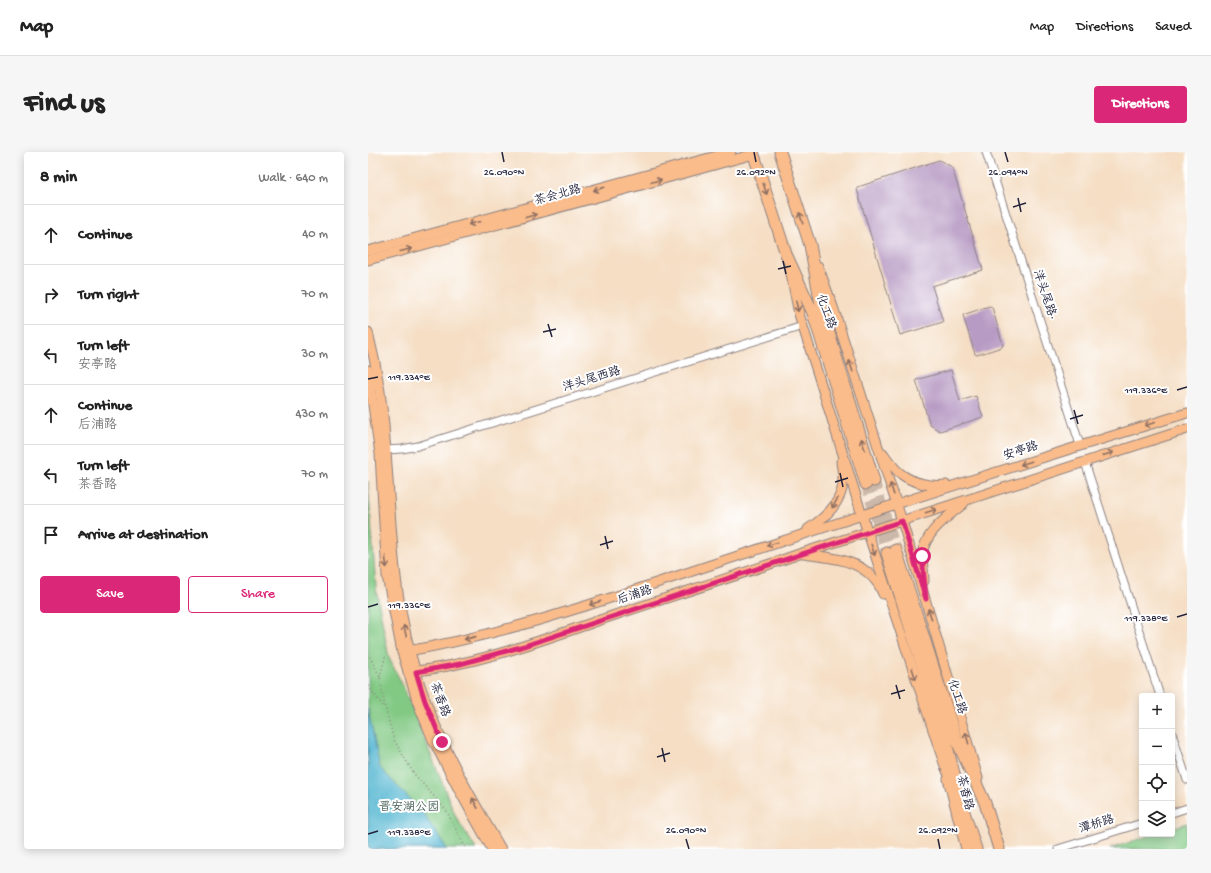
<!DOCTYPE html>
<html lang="en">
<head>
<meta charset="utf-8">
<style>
	:root { --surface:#fff; --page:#f6f6f6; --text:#222; --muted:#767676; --line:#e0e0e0; --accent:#db2777 }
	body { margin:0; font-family:"Gochi Hand","LXGW WenKai TC",sans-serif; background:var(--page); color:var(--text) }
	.controls { position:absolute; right:12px; bottom:12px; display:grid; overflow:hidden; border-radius:4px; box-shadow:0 2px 10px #0003 }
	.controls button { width:36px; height:36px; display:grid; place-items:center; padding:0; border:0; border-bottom:1px solid var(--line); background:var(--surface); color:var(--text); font:20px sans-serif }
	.stop { position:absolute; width:12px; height:12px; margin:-9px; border:3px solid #db2777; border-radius:50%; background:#fff }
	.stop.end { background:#db2777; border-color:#fff; box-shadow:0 1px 4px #0008 }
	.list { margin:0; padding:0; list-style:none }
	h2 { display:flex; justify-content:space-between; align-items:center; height:52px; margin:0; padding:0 16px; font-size:17px }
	h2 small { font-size:13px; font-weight:400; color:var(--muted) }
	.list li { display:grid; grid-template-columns:26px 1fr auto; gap:12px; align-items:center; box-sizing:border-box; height:60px; padding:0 16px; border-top:1px solid var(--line) }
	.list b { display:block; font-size:15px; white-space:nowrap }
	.list p { margin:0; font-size:13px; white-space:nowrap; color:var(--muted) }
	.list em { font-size:13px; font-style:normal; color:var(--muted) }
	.actions { display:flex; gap:8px; padding:12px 16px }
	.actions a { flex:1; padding:9px 0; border:1px solid var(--accent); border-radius:4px; text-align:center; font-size:14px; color:var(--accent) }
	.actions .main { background:var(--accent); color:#fff }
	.icon { flex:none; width:22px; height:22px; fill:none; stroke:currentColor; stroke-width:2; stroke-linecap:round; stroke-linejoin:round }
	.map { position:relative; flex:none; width:819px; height:697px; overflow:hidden; border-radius:4px }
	header { display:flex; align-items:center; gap:24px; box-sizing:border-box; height:56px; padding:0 20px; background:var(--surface); border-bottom:1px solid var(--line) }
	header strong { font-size:19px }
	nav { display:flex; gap:22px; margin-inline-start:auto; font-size:14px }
	.intro { display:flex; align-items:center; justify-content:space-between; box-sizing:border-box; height:96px; padding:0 24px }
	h1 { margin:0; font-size:28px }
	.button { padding:10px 18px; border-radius:4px; background:var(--accent); color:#fff; font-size:14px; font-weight:700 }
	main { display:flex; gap:24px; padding:0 24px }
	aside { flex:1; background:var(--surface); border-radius:4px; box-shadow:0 2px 10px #0003 }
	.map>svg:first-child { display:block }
</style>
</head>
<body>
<header>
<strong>Map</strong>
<nav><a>Map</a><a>Directions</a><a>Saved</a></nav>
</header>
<div class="intro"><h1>Find us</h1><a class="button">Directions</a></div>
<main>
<aside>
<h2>8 min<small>Walk · 640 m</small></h2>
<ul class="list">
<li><svg class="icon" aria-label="ahead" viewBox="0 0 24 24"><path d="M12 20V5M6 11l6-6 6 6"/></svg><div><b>Continue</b></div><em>40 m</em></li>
<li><svg class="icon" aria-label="right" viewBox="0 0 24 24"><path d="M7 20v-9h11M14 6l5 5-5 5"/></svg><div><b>Turn right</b></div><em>70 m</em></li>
<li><svg class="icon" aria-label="left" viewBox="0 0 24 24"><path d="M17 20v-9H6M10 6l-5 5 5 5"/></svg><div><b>Turn left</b><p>安亭路</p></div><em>30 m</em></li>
<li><svg class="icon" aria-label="ahead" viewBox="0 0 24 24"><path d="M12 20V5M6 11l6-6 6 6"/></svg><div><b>Continue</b><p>后浦路</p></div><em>430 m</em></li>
<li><svg class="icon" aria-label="left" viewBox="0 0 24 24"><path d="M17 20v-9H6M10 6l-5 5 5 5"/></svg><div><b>Turn left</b><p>茶香路</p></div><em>70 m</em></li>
<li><svg class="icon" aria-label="arrive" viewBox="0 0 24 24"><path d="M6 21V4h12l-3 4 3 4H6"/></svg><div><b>Arrive at destination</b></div></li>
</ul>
<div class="actions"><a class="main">Save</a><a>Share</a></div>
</aside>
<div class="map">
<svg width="819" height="697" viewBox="0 0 819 697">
	<rect width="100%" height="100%" fill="#fff"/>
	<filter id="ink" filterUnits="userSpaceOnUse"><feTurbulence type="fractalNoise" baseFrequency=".025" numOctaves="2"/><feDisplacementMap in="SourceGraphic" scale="8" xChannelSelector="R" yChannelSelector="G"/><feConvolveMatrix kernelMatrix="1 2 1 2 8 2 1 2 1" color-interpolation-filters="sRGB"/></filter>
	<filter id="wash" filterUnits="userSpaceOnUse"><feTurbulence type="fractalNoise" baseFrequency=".012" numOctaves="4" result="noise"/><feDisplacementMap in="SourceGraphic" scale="16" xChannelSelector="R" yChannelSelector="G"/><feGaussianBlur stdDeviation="0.9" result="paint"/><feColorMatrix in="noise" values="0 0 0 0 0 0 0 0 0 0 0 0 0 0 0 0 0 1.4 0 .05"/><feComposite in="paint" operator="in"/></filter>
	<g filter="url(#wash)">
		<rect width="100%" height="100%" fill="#f5dec4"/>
		<g fill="#82c984" stroke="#527660">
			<polygon points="0,329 8,436 21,506 35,534 88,665 108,697 0,697"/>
			<polygon points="819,671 819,697 742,697 786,682 804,682 804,676"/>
		</g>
		<polygon fill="#52b6d1" stroke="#3a6c86" points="0,557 12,616 55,661 79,697 0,697"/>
		<g id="blocks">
			<g fill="#b89bc4">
				<polygon points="571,8 584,15 615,118 564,134 575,170 532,183 489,37 490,35"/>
				<polygon points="621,154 624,155 635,193 634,195 609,203 607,202 595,163"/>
				<polygon points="583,218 592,249 608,244 615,265 572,279 562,273 548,228"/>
			</g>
		</g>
	</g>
	<g filter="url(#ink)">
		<use href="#blocks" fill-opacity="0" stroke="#8c8080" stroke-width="1"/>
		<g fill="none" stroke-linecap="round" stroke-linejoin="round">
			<g stroke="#cbb8a9" stroke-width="11" stroke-dasharray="11 5.5" stroke-linecap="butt">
				<polyline points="506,329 528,398"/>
				<polyline points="498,332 519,401"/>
			</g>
			<defs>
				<g id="minor">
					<polyline points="618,0 712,293"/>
					<polyline points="18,298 34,297 50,294 435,174"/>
					<polyline points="717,310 792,544"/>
					<polyline points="804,581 819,628"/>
					<polyline points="804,661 819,656"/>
					<polyline points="690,697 774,671"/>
				</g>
				<g id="major">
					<polyline points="0,99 363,0"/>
					<polyline points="0,108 386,2"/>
					<polyline points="450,114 465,155 534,369 610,626"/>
					<polyline points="422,117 431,162 494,363 577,614 585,633"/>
					<path d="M0,180C10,219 16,260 18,300C22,349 23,398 31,447C39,496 53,544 74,588C91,626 112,661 133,697"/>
					<polyline points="0,218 12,302 19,424 34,500 51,554 65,588 91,638 124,697"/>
					<path d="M515,301C520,308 526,317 533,322C545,331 563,335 578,333"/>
					<path d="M440,377C457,366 475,350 475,328C475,322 474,316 473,310"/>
					<path d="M435,402C460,405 491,407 507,428C511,432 513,437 515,442"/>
					<path d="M556,429C556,421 554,412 554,404C556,380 580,365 596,351"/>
					<path d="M34,500C153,480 265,438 379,401C525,352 672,306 819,261"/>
					<path d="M40,520C109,513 174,488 238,466C303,444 369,424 434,401L819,277"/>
					<polyline points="580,627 598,697"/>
				</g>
				<g id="highway">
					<polyline points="385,0 418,102 445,161 498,332"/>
					<polyline points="412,0 442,93 454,158 506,329"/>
					<polyline points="528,398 588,587 617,651 631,697"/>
					<polyline points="519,401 578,590 595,657 608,697"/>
				</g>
			</defs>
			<use href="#minor" stroke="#8c8080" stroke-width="9"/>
			<use href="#major" stroke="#8c8080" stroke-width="11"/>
			<use href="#highway" stroke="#8c8080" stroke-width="13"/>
			<g stroke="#8c8080" stroke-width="1.5" stroke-dasharray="1 3" stroke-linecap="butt">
				<polyline points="0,501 12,525 17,555 26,588 46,622 78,658 98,697"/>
				<polyline points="12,525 18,502"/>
				<polyline points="0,534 15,554"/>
			</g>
			<use href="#minor" stroke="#fff" stroke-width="7"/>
			<use href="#major" stroke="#fabc8b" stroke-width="9"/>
			<use href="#highway" stroke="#fabc8b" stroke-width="11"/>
		</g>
		<defs><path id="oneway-shaft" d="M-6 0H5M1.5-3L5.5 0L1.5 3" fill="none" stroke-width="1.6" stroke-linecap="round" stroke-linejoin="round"/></defs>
		<g stroke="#8e6f63">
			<use href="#oneway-shaft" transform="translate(288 29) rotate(-15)"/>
			<use href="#oneway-shaft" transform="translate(231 37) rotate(164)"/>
			<use href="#oneway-shaft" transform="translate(397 37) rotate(72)"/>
			<use href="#oneway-shaft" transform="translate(163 64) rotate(-15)"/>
			<use href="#oneway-shaft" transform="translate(433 66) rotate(-107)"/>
			<use href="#oneway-shaft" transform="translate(106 71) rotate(165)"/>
			<use href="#oneway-shaft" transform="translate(38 98) rotate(-15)"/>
			<use href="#oneway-shaft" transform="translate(429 154) rotate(78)"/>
			<use href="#oneway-shaft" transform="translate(483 214) rotate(-108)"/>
			<use href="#oneway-shaft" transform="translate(782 272) rotate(163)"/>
			<use href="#oneway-shaft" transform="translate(495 292) rotate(-107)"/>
			<use href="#oneway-shaft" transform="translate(740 302) rotate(-18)"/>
			<use href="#oneway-shaft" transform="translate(658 311) rotate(162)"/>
			<use href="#oneway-shaft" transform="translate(524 337) rotate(-108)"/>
			<use href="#oneway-shaft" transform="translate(467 351) rotate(121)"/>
			<use href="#oneway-shaft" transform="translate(563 359) rotate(-18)"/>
			<use href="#oneway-shaft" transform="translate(404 392) rotate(162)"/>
			<use href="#oneway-shaft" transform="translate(505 398) rotate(72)"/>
			<use href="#oneway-shaft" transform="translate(18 410) rotate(84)"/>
			<use href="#oneway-shaft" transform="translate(227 451) rotate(162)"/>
			<use href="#oneway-shaft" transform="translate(562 462) rotate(-107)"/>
			<use href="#oneway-shaft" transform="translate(37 479) rotate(-103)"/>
			<use href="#oneway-shaft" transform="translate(102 486) rotate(167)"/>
			<use href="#oneway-shaft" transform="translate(546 522) rotate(72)"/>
			<use href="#oneway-shaft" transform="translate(599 586) rotate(-106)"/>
			<use href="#oneway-shaft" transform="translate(107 651) rotate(-119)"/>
		</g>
	</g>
	<g fill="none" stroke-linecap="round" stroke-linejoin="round" filter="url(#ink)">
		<polyline stroke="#db2777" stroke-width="5" points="74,590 57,549 48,520 92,512 156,494 534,369 558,447 554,404"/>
	</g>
	<path fill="none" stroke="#22223b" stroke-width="1.5" d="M134,0L136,10M386,0L388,10M637,0L640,10M650,46L653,60M645,55L658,51M415,109L418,122M410,117L423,114M180,172L184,185M175,180L188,177M0,227L10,225M809,238L819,235M706,258L710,272M702,267L715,263M472,321L475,335M467,330L480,326M237,384L240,397M232,393L245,389M0,455L10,452M809,465L819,462M528,533L532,547M523,542L537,538M294,596L297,610M289,605L302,601M0,682L10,679M318,687L321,697M570,687L572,697"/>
	<g text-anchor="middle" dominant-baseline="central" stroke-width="4" stroke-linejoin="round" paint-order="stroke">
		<g font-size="12" fill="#22223b" stroke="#fff">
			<text transform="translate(190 44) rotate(-15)">茶会北路</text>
			<text transform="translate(676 143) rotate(72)">洋头尾路·</text>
			<text transform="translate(457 160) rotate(70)">化工路</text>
			<text transform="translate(224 228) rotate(-17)">洋头尾西路</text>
			<text transform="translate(653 300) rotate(-18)">安亭路</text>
			<text transform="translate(267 444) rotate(-18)">后浦路</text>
			<text transform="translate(588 545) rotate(72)">化工路</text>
			<text transform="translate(71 548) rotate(70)">茶香路</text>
			<text transform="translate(596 641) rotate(76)">茶香路</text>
			<text transform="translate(729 673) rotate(-17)">潭桥路</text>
		</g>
		<g font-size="12" fill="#445c55" stroke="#fff">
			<text x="41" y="656">晋安湖公园</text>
		</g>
	</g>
	<g font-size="10" text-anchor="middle" fill="#22223b" stroke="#fff" stroke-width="4" stroke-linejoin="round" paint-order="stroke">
		<text x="136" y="23">26.090°N</text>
		<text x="388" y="23">26.092°N</text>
		<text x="640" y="23">26.094°N</text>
		<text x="41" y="228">119.334°E</text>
		<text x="778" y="241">119.336°E</text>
		<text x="41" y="456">119.336°E</text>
		<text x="778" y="469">119.338°E</text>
		<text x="318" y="681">26.090°N</text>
		<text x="570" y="681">26.092°N</text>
		<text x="41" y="683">119.338°E</text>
	</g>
</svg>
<div class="controls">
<button>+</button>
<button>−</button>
<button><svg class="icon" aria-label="locate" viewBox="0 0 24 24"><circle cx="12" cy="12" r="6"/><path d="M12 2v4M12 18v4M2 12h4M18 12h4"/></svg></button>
<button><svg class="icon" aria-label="layers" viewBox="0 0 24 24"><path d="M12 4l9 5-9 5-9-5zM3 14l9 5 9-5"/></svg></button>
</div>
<div class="stop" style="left:554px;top:404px"></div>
<div class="stop end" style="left:74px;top:590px"></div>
</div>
</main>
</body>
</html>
